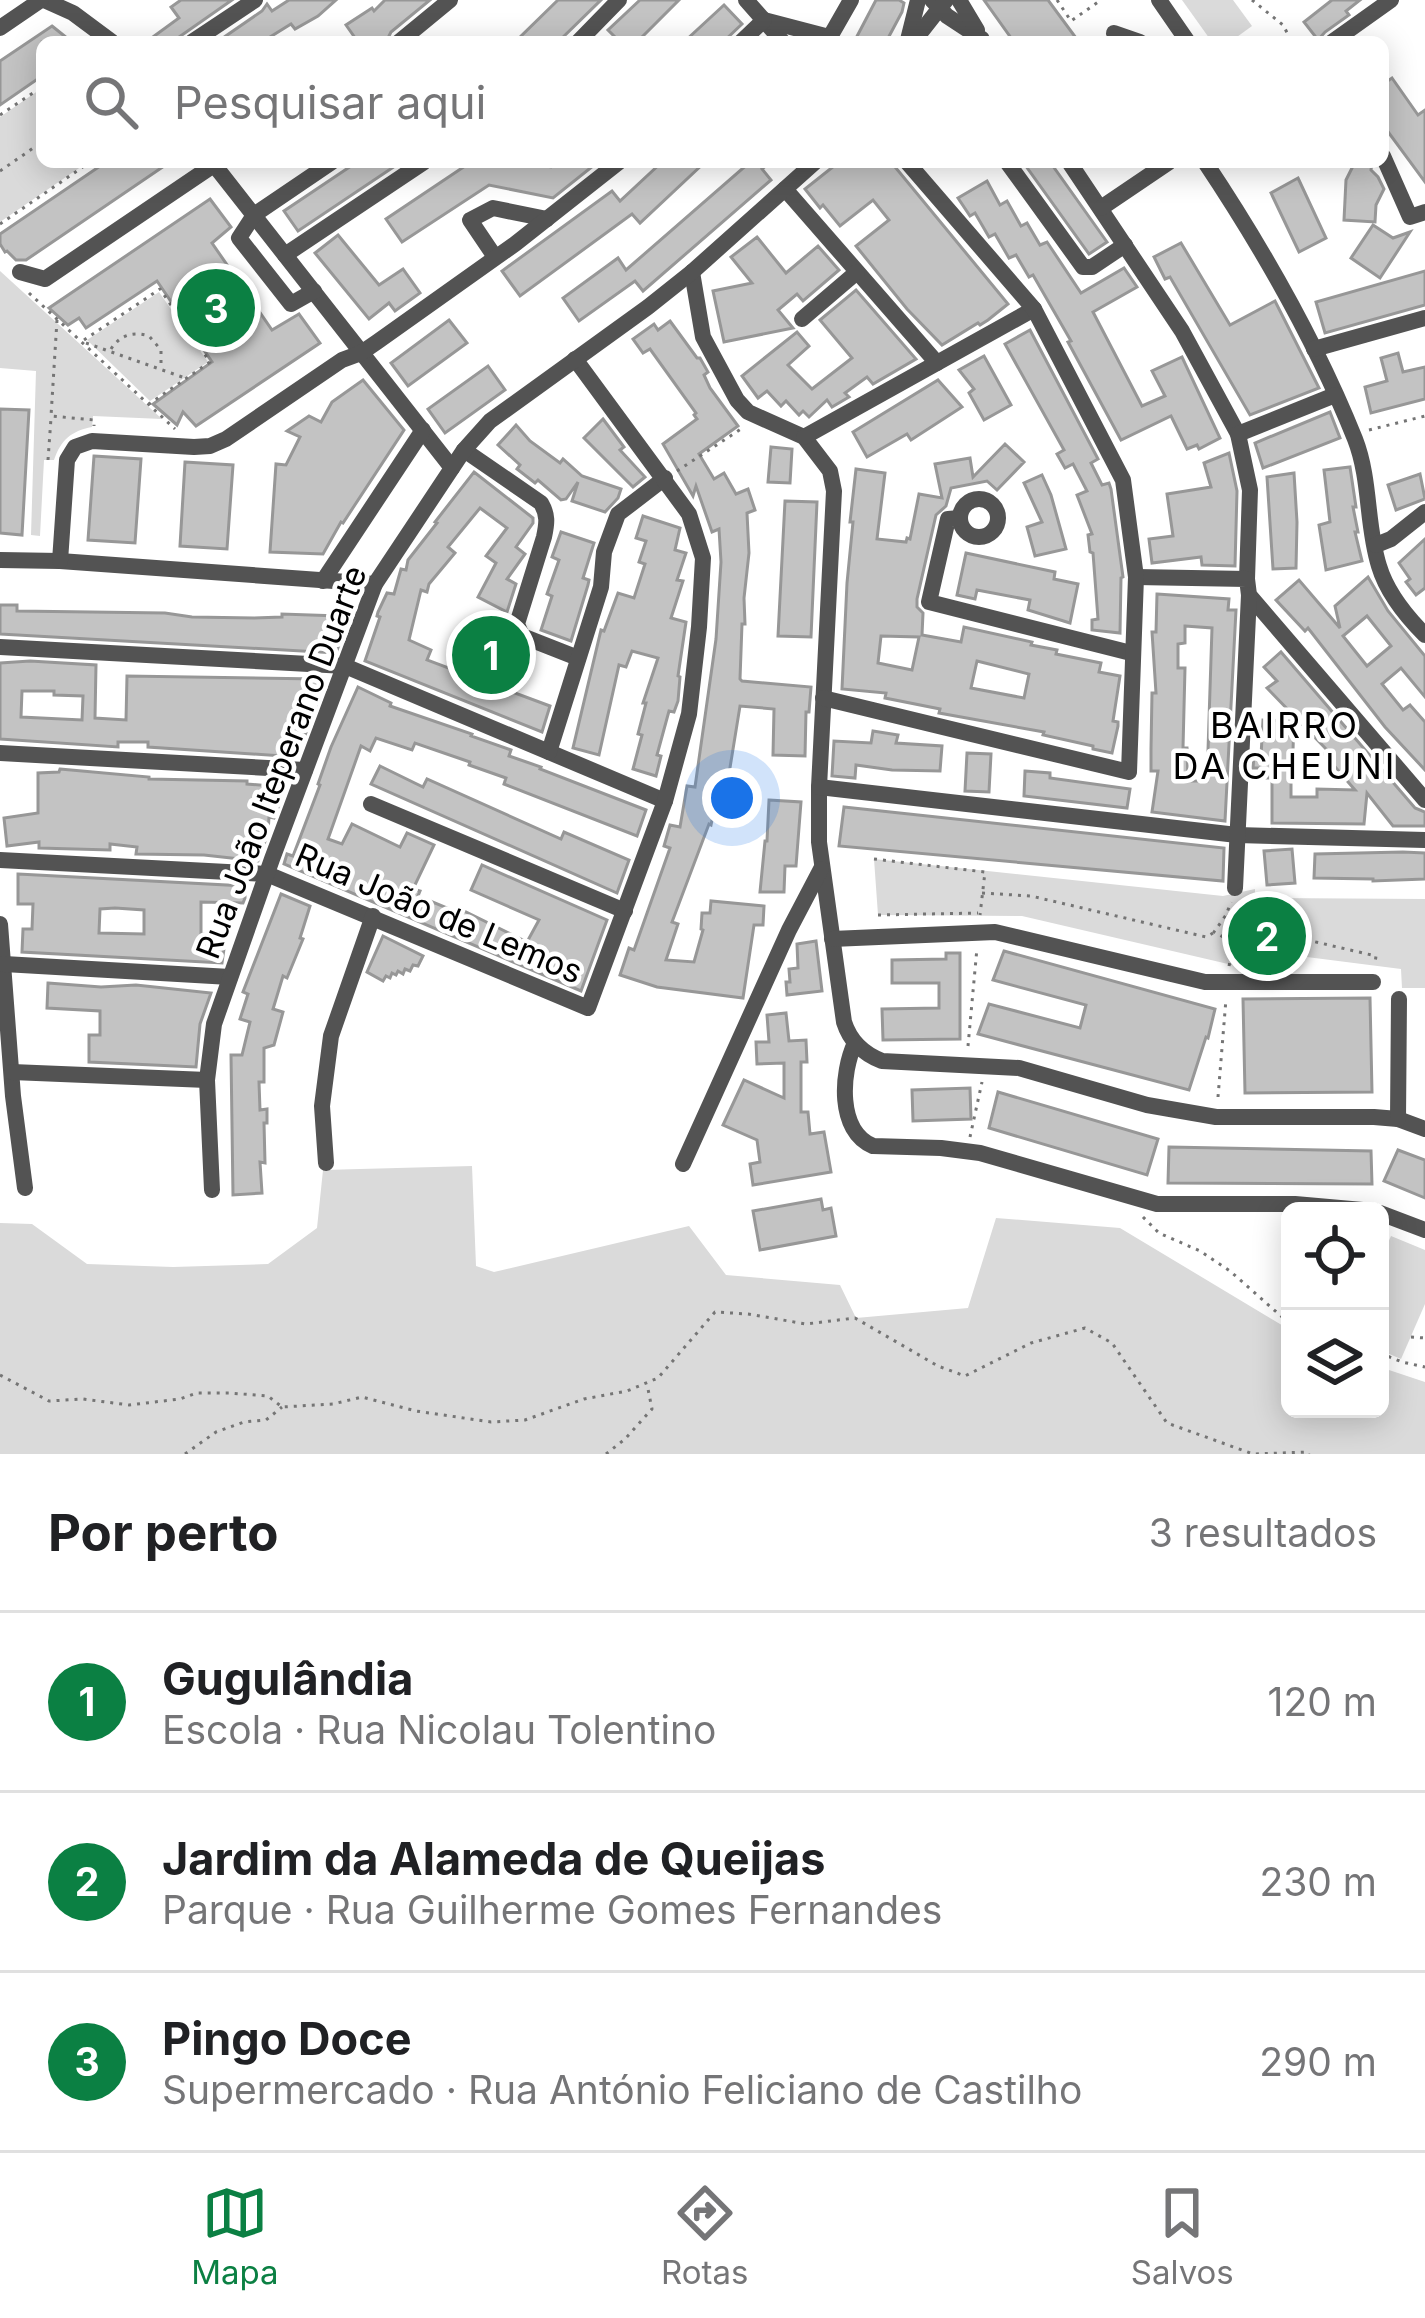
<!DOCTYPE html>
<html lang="pt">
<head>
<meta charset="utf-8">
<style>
	:root { --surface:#fff; --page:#f6f6f6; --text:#202124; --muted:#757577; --line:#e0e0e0; --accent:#0b8043 }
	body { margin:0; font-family:Inter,sans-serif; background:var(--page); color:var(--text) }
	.controls { position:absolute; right:36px; bottom:36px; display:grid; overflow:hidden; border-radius:18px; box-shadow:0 6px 30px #0003 }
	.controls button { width:108px; height:108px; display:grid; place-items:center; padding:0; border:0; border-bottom:3px solid var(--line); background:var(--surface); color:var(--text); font:60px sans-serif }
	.you { position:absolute; left:732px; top:798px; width:42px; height:42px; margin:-30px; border:9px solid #fff; border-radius:50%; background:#1a73e8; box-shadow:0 0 0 18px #1a73e833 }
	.badge { display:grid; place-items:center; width:78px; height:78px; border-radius:50%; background:var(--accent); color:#fff; font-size:39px; font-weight:700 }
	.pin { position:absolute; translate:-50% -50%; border:6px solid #fff; box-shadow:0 3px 12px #0006 }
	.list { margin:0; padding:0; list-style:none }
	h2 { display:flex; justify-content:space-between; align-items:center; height:156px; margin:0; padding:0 48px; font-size:51px }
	h2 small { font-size:39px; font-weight:400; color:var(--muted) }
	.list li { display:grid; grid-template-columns:78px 1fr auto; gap:36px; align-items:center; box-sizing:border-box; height:180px; padding:0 48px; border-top:3px solid var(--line) }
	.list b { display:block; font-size:45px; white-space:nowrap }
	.list p { margin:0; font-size:39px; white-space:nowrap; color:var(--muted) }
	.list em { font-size:39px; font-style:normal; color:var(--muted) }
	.icon { flex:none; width:66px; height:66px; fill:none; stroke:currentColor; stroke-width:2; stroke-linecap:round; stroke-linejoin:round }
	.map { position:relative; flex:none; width:1425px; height:1454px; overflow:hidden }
	.search { position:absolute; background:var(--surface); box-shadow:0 6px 30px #0003; left:36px; right:36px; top:36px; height:132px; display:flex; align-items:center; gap:30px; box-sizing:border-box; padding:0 42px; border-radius:18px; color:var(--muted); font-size:45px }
	.sheet { height:696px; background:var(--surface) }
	nav { display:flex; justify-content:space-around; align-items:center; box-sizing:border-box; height:168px; border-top:3px solid var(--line); background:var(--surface); font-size:33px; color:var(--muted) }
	nav a { display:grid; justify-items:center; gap:6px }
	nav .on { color:var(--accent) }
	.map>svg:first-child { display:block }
</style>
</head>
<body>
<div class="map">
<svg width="1425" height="1454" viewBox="0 0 1425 1454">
	<rect width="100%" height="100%" fill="#fff"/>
	<g fill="#dadada">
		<polygon points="1182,0 1233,0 1252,26 1230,42 1212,42"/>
		<polygon points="42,88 42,162 88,162 0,222 0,117"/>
		<path d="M0,271L162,419L93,416L92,427C71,431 61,440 54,460H44L40,536L31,535L36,371L0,368Z"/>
		<polygon points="159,292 208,362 150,401 87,340"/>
		<polygon points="874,859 1223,896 1255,889 1255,898 1425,899 1425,988 1402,988 1401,969 1299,956 1241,967 1022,916 878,915"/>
		<polygon points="472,1166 476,1266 494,1272 689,1226 726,1275 840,1285 856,1318 968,1308 996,1218 1120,1228 1290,1330 1290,1409 1380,1409 1380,1367 1425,1382 1425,1454 0,1454 0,1223 32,1224 87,1264 173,1267 268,1264 317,1228 323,1170"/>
		<polygon points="1391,1236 1425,1250 1425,1304 1401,1359 1380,1350 1380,1261"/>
	</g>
	<g fill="#c3c3c3" stroke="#979797" stroke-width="3" fill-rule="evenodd">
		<polygon points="181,0 232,0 172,42 146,42 179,18 171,7"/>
		<polygon points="289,0 336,0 318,16 295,29 291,24 262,42 217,42 262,11 267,4 272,11"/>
		<polygon points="385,0 430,0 391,32 386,42 358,42 346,25 372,8 374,11"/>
		<polygon points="558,0 601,0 558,42 515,42"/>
		<polygon points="640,0 679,0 637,42 620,42 608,30"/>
		<polygon points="876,0 899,0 904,3 902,12 886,42 854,42"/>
		<polygon points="984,0 1048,0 1079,42 1014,42"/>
		<polygon points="1332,0 1360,0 1346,11 1349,15 1325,32 1318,40 1304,22"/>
		<polygon points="724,5 742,24 723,42 684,42"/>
		<polygon points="52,26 72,42 42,42 42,76 0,105 0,61"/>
		<polygon points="1392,78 1418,115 1425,110 1425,182 1383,125 1383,84"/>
		<polygon points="106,162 170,162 26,260 16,260 7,251 5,252 0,244 0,234"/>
		<polygon points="357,162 401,162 298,231 284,211"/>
		<polygon points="471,162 524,162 551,167 556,162 598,162 553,198 489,185 402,242 386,219"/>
		<polygon points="662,162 705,162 640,223 632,214 520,296 502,271 612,191 620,201"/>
		<polygon points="750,162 770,162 762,169 771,180 643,291 635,281 579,321 563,298 618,258 626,270"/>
		<polygon points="839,162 891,162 1008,304 988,320 980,325 978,323 942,345 907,309 856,246 889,220 873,200 840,226 823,205 820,208 805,189"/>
		<polygon points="1023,162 1050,162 1107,242 1089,254"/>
		<polygon points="1355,162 1372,162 1371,170 1378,177 1384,189 1376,205 1375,222 1344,220 1346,180"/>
		<polygon points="1298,178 1326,238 1299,252 1271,193"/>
		<polygon points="987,181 1000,205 1007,201 1021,226 1027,223 1040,245 1047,242 1081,293 1124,268 1137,287 1093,312 1142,406 1165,396 1152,371 1182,357 1220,438 1199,449 1197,445 1187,449 1171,416 1121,440 1068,342 1071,341 1033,275 1029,277 1016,255 1009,258 995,234 989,237 975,213 970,216 958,198"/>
		<polygon points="210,199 231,227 212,243 272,330 299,314 320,343 196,426 183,412 177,425 153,404 212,362 157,281 86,328 79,318 68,325 49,308"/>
		<polygon points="1373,225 1393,238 1410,232 1380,278 1351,258"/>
		<polygon points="338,235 379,285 403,269 420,293 395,311 389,303 369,319 315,253"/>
		<polygon points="757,237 786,273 818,246 839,270 803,301 797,294 778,310 793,328 724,342 713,291 752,283 731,257"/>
		<polygon points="1181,243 1230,325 1275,301 1319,388 1250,415 1170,277 1165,279 1154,257"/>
		<polygon points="1425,271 1425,305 1325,333 1316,302"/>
		<polygon points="856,290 916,359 873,384 867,377 845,393 849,397 832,407 827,400 809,417 803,411 799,415 786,401 781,406 767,391 758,398 742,376 797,332 809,346 788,365 812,389 852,358 820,320"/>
		<polygon points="449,320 467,343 408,386 391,363"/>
		<polygon points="670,321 697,358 700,358 708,372 704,375 710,388 738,426 699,454 714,479 724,473 736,494 748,489 755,510 747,513 749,553 744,598 745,624 742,624 740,679 742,681 811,687 809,712 806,712 805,756 773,755 774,709 740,706 728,780 721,778 711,825 709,824 672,922 678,924 666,960 694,962 703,930 701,929 702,913 710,913 711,901 764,906 763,925 754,925 743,998 657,987 620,975 629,948 634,950 670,848 664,846 670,825 680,827 687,786 695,787 716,639 721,562 719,529 712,532 696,486 693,496 663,444 697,419 694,415 696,413 650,349 643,353 633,339 654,324 658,330"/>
		<polygon points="1030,330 1098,459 1091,463 1102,485 1109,483 1111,489 1123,577 1121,578 1120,633 1092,630 1092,620 1098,619 1093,553 1090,552 1088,535 1092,534 1077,495 1087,491 1073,464 1065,468 1057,454 1064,450 1005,344"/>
		<polygon points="1398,353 1403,372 1425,367 1425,399 1371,413 1365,387 1387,381 1381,358"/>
		<polygon points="984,356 1011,405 984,420 969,393 974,389 959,370"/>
		<polygon points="488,366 505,390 445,433 428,409"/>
		<polygon points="363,380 404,430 343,523 341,522 323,554 270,552 276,464 286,465 300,437 287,431 309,416 321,422 332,402"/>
		<polygon points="938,380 962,407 911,440 907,434 867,457 853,432"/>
		<polygon points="0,409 29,410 22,535 0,533"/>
		<polygon points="1330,412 1340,438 1263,468 1255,443"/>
		<polygon points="603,419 624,447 620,450 645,477 633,487 584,438"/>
		<polygon points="516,425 530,441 560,463 563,459 582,476 621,489 618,498 605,512 572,501 578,482 566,499 561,500 538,480 535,483 517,469 520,465 498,445"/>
		<path d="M1005,444L1024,462L997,490L987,481L951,488L946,506L936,515L917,599V607L923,613L922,635L961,642L964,627L1032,642L1031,645L1057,650L1056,654L1101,663L1099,672L1120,676L1113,721L1118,722V726L1112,753L1093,749V746L1043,735L1044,732L939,713L940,709L885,698L886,693L842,689L847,583L853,522H850L856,469L885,473L877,539L906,542L907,538L910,539L919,494L942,498L935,464L970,458L973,477ZM881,636L919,637L912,670L878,663ZM977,661L1029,674L1024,698L971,688Z"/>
		<polygon points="771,447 792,449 790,483 768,482"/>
		<polygon points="1229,453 1237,491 1235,566 1202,565 1201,557 1152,563 1149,539 1173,536 1167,494 1211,487 1204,463"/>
		<polygon points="94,456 141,459 135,543 88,540"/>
		<polygon points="185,462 233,465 227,549 180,546"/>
		<polygon points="1350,467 1356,507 1353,507 1358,532 1355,532 1362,561 1326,570 1319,525 1330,522 1324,470"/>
		<polygon points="474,472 533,518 533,523 516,547 525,554 507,579 516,584 507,612 478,597 496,563 486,556 507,528 480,508 448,547 455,553 429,584 427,592 421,590 409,640 431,650 427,660 550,706 542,732 365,661 380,617 377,616 378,612 387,593 394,594 401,569 406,570 408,560 437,523 435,522"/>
		<polygon points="1294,473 1297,522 1296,568 1273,569 1267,477"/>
		<polygon points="1420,474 1425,499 1396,510 1388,485"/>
		<polygon points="1042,475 1051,495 1066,549 1035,556 1027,527 1042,522 1024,483"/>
		<polygon points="785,501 817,502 811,637 778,636"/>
		<polygon points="643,516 680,528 675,550 686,553 677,580 683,581 671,618 686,622 678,676 680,677 678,701 674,712 669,711 657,755 661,756 656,776 633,769 642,735 638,734 646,703 643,703 658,658 632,651 626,667 619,665 599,755 573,748 601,630 604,631 618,593 634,598 645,564 639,562 646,541 636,538"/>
		<polygon points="561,532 594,543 583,578 589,580 588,585 571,641 541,630 552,596 547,594 559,560 552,557"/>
		<polygon points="1425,539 1425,588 1416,595 1406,582 1410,579 1399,563"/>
		<polygon points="966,553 1055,572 1054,579 1078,584 1070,623 1028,610 1030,600 977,590 975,599 957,595"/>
		<path d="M1368,577L1388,611L1425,656V697L1401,668L1382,684L1403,710L1410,705L1425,722V770L1385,727L1308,628L1305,631L1276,600L1299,580L1340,628L1335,606ZM1367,616L1391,646L1367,666L1343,636Z"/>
		<path d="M1157,594L1229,599L1228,610H1236L1225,821L1152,812L1158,771H1151V749L1152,693H1156L1152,632H1156ZM1185,626L1212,628L1207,781H1188L1187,748H1183L1185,668H1178V644L1185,643Z"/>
		<polygon points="0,605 17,605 17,611 165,613 192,617 254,618 282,617 282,614 339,616 339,645 336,653 0,634"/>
		<polygon points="496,618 513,650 505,654 510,662 492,672 478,646 466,652 458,638"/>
		<polygon points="1281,652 1415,808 1425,812 1425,826 1393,826 1367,793 1364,824 1272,823 1272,778 1260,778 1260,768 1253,768 1254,756 1261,756 1263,720 1294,721 1293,750 1291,750 1291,797 1317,797 1317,789 1355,790 1324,754 1328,751 1267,688 1277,681 1264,667"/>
		<path d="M30,661L96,665L95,718L126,720L127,676L318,679V700L297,757L148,747V742H118V747L0,739V663ZM22,691H54V695L83,696L82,720L21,717Z"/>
		<polygon points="358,687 391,703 390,706 472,734 471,736 511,750 509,756 541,767 540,769 646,810 637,836 504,784 506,778 469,765 470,762 415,743 412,750 376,738 370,751 361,746 328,839 342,844 352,824 400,847 407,833 434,845 413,889 420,891 418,896 454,911 462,910 527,942 539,920 471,890 482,865 607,920 581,991 284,864 287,854 293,856 320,785 318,784 331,747"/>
		<polygon points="873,731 898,735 896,743 942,746 940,771 892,770 856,765 855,778 832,776 834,741 871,743"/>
		<polygon points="967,753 991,754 989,792 965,791"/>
		<polygon points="380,766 423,787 427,779 561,839 564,832 629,860 617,893 371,784"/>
		<polygon points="60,769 149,777 149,779 247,781 247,784 283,787 282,797 274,818 269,817 268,833 258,861 204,855 136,854 137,847 110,844 110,850 39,848 39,842 7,846 4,818 38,813 38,773 59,772"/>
		<polygon points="1025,771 1050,773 1050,778 1130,789 1127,808 1024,796"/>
		<polygon points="769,800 801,802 796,866 785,866 784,892 760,892 765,841 767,841"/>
		<polygon points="844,807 1224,848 1223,881 839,846"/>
		<polygon points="1292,849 1295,883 1267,885 1264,851"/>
		<polygon points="1403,852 1425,853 1425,879 1373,881 1373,879 1314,878 1315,854"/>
		<path d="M18,874L245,886V898L243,903L201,902V934L226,935L222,963L22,952L23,929H32L33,904H18ZM115,908L144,910V934L99,933L100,909Z"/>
		<polygon points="281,894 310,906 300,938 303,939 287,978 283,976 273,1009 283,1012 274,1045 264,1048 264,1082 259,1082 260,1110 267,1109 267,1123 264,1123 265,1163 260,1162 262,1193 233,1195 231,1055 242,1055 250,1022 240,1019 248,994 243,992"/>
		<polygon points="383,936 423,956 418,966 413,965 410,971 405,969 403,974 398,971 396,975 392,973 390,978 386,976 383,981 367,972"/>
		<polygon points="816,941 822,991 787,995 786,982 790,982 789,969 798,968 797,944"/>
		<polygon points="1004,951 1215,1009 1208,1038 1206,1037 1189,1090 978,1034 989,1004 1080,1028 1086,1005 993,980"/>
		<polygon points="946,953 960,953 960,1039 883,1040 882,1009 939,1008 939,983 892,983 892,960 946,959"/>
		<polygon points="48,983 101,987 136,985 211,993 200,1024 196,1067 89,1062 89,1035 100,1035 100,1011 47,1008"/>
		<polygon points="1370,998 1372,1092 1245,1093 1243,999"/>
		<polygon points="786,1013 789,1041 806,1040 807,1062 801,1062 801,1112 808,1112 810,1134 824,1132 831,1172 753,1185 750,1164 760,1162 757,1140 723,1125 744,1080 784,1098 784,1063 757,1064 756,1042 769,1042 767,1015"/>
		<polygon points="970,1088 971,1119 913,1121 912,1090"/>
		<polygon points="998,1092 1158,1139 1147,1175 989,1128"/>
		<polygon points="1169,1147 1371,1151 1372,1184 1168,1183"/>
		<polygon points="1398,1150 1425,1160 1425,1198 1384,1181"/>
		<polygon points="821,1199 823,1210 831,1208 836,1236 760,1250 753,1211"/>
	</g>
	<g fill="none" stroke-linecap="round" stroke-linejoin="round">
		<g stroke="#757575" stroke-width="3" stroke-dasharray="3 6" stroke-linecap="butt">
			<polyline points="1057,0 1071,21 1101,0"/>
			<polyline points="1252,0 1283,25 1292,42"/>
			<polyline points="42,114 38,130 42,141"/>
			<polyline points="0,115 42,87"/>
			<polyline points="0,171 42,142"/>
			<polyline points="0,224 90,162"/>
			<polyline points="29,293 175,429"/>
			<polyline points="57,320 51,416 94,420 94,426"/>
			<polyline points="84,340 160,289 210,362 149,404"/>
			<polyline points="86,343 185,378"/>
			<path d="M111,349C120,335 133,331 149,336L161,350V367"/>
			<polyline points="1369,430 1425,416"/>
			<polyline points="48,460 51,418"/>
			<polyline points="677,471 744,427"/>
			<polyline points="874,859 985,872 980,915"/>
			<polyline points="982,893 1031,896 1206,937 1213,933"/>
			<polyline points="878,915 978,913"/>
			<polyline points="1227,915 1245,925"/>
			<polyline points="1235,942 1247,926 1376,956 1375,963"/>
			<polyline points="1229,966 1234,943 1214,932 1226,915 1231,902"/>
			<polyline points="968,1046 977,948"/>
			<polyline points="1218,1097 1226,999"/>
			<polyline points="970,1137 982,1082"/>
			<polyline points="1143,1217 1159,1233 1200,1251 1230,1271 1290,1324"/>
			<polyline points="1380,1258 1381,1259"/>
			<polyline points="1411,1337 1425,1338"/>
			<polyline points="1380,1353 1402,1362 1425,1367"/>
			<polyline points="0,1375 49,1401 83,1399 129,1405 180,1399 197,1393 229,1393 268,1396 282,1407 333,1404 362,1397 416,1411 491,1422 525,1420 584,1399 627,1391 658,1378 715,1312 748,1314 806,1324 855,1318 938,1366 965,1376 1031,1343 1085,1328 1112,1343 1167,1423 1253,1454 1308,1452 1309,1454"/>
			<polyline points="185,1454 216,1432 244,1422 266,1420 282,1407"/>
			<polyline points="606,1454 625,1439 652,1409 647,1384"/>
		</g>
		<g stroke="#535353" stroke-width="16">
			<polyline points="44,0 73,13 112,42"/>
			<polyline points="746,0 783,42"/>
			<polyline points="932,0 947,16 982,39"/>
			<polyline points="959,0 977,30"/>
			<polyline points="1159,0 1188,42"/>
			<polyline points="764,20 829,37"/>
			<polyline points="0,28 41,0"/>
			<polyline points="1114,33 1140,42"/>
			<polyline points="908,40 918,0"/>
			<polyline points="192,42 255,0"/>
			<polyline points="399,42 450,0"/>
			<polyline points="578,42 619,0"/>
			<polyline points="741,42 764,20"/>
			<polyline points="827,42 851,0"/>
			<polyline points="913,42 946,0"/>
			<polyline points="1332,42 1391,0"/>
			<polyline points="1383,156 1410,217 1425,212"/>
			<polyline points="212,162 452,468"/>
			<polyline points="1007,162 1083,267 1092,267 1125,245"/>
			<polyline points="1069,162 1182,331 1238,434 1250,490 1247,579"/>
			<path d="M1205,162C1263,249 1316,342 1355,439C1371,480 1366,525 1379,566C1387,593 1406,616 1425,635"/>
			<polyline points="785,189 937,363"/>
			<polyline points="1101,208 1169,162"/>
			<polyline points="285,255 424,162"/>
			<polyline points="495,257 470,220 493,208 547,219"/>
			<polyline points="20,272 45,279 218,162"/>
			<path d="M692,272L703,337L737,400L748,412L804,437L830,471L834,491L819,787V842L844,1022C850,1041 864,1054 882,1061L1019,1068L1147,1105L1216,1117H1374L1398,1119L1425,1129"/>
			<polyline points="314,291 291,304 239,238 254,215 332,162"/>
			<polyline points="802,319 857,272"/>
			<polyline points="1314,349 1425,318"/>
			<polyline points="1238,434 1335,395"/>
			<polyline points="804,437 1034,309"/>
			<path d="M464,450L541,503C548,515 547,523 544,537L517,624L522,636L578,658"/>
			<circle cx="979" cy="518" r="19"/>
			<polyline points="960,518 948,519 929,602 1131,653"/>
			<polyline points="1376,545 1391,539 1425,512"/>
			<polyline points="0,560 60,561 375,584"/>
			<polyline points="60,561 67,460 75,447 92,441 194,447 210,446 226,439 342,360 361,353 377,342 515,244 619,162"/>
			<polyline points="1136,577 1247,579 1249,595 1425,800"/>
			<polyline points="323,581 423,430"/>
			<polyline points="0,647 345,666 665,801"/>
			<polyline points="823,698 1129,772 1136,577 1123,480 1034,309 907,162"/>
			<polyline points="549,752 601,587 604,552 618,514 665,478"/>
			<polyline points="0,753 305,770"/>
			<polyline points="819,787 1237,835 1425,840"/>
			<polyline points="371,804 625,911"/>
			<polyline points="0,860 267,874 588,1008 665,801 689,714 699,627 703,558 689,514 575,359"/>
			<polyline points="1235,888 1249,595"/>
			<polyline points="0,924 13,1096 25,1188"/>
			<polyline points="832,939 995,932 1205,982 1373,982"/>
			<polyline points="4,964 230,977"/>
			<path d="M855,1043C841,1073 837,1131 873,1146L941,1148L980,1153L1157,1204H1295L1374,1211"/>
			<polyline points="12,1072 207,1080"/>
			<polyline points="1398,1119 1399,999"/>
			<polyline points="326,1163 322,1106 331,1036 373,916"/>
			<polyline points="683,1164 789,930 821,869"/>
			<polyline points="212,1190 207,1080 214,1024 272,859 375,584 464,450 490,421 648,307 692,272 815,162"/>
			<polyline points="1380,1213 1425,1230"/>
		</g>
	</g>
	<g text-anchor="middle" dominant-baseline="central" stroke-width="9" stroke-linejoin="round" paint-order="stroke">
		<g font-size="33" fill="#000" stroke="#fff">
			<text transform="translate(281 762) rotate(-69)">Rua João Iteperano Duarte</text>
			<text transform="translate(439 913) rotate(23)">Rua João de Lemos</text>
		</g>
		<g font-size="36" letter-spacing="3" fill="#000" stroke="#fff">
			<text x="1285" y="725">BAIRRO<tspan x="1285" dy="41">DA CHEUNI</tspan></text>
		</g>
	</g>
</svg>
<div class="controls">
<button><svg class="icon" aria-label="locate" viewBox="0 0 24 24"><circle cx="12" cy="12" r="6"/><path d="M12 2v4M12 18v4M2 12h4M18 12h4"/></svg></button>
<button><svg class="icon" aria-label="layers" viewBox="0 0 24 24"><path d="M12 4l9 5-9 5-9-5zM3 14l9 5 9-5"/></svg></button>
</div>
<div class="you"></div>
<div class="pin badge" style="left:491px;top:655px">1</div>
<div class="pin badge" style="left:1267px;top:936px">2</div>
<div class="pin badge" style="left:216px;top:308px">3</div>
<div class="search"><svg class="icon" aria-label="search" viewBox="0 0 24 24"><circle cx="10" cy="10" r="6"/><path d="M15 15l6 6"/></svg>Pesquisar aqui</div>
</div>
<section class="sheet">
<h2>Por perto<small>3 resultados</small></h2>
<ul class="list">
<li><span class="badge">1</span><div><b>Gugulândia</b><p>Escola · Rua Nicolau Tolentino</p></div><em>120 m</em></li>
<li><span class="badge">2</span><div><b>Jardim da Alameda de Queijas</b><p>Parque · Rua Guilherme Gomes Fernandes</p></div><em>230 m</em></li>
<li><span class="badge">3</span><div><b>Pingo Doce</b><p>Supermercado · Rua António Feliciano de Castilho</p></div><em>290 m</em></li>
</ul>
</section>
<nav>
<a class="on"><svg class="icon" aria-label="map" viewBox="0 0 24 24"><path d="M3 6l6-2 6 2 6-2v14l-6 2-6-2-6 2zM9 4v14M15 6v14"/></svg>Mapa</a>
<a><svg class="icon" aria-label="directions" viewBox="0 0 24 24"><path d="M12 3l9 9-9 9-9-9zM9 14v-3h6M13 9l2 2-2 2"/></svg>Rotas</a>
<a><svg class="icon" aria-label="saved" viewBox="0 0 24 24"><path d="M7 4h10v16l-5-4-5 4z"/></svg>Salvos</a>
</nav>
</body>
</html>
